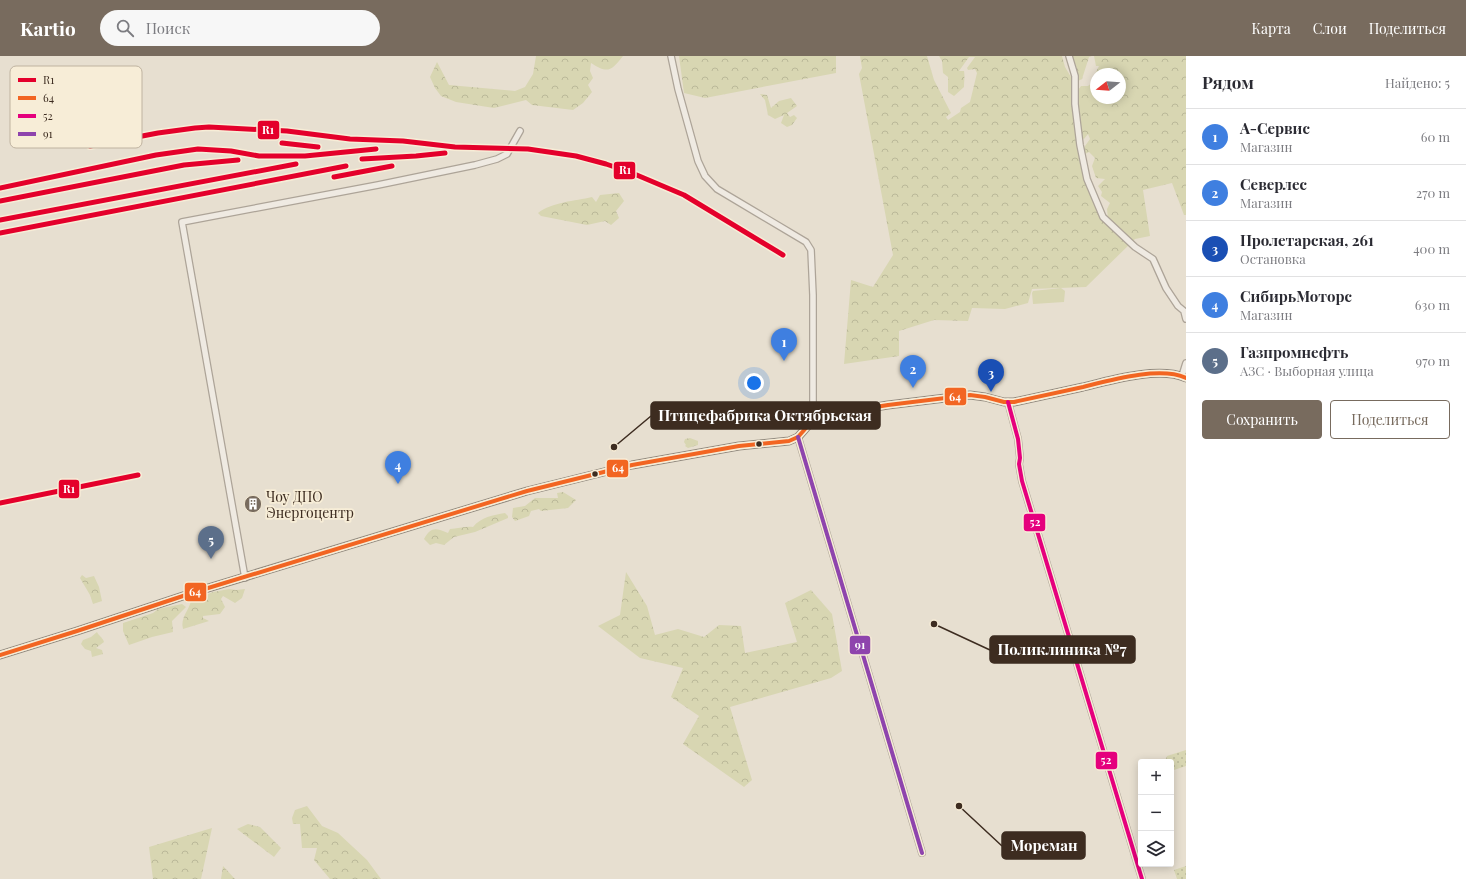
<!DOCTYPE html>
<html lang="ru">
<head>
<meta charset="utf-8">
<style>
	:root { --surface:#fff; --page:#f7f7f7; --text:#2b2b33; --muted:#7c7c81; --line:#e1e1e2; --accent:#786b5e }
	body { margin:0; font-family:"Playfair Display",serif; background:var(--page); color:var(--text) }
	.controls { position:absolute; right:12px; bottom:12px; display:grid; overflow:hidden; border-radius:4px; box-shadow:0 2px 10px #0003 }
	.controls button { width:36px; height:36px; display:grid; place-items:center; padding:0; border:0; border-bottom:1px solid var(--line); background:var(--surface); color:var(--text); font:20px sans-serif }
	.compass { position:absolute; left:1090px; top:12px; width:36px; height:36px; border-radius:50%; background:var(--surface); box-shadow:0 2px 10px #0003; rotate:253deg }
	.you { position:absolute; left:754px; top:327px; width:14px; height:14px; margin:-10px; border:3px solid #fff; border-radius:50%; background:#1a73e8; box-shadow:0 0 0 6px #1a73e833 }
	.badge { display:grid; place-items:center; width:26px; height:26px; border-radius:50%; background:var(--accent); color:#fff; font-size:13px; font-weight:700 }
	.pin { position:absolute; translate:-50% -33px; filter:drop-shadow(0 1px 2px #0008) }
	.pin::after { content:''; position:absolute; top:21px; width:14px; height:12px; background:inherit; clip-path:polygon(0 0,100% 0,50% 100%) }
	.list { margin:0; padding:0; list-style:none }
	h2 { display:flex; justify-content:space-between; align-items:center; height:52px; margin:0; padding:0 16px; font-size:17px }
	h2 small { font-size:13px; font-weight:400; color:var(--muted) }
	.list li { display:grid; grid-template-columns:26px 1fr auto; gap:12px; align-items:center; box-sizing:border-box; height:56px; padding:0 16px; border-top:1px solid var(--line) }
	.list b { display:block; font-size:15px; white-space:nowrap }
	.list p { margin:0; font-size:13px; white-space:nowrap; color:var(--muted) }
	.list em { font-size:13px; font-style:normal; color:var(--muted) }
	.actions { display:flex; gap:8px; padding:12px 16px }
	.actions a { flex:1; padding:9px 0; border:1px solid var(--accent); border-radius:4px; text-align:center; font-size:14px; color:var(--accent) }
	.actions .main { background:var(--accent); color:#fff }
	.icon { flex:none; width:22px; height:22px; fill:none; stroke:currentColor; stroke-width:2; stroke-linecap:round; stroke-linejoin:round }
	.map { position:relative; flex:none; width:1186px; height:823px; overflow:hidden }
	header { display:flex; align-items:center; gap:24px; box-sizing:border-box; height:56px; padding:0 20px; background:var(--accent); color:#fff }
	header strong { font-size:19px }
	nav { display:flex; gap:22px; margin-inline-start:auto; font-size:14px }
	.search { width:280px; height:36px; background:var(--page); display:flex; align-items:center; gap:10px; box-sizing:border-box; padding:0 14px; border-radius:22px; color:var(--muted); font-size:15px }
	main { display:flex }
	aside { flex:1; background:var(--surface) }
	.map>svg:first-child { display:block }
</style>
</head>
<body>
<header>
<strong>Kartio</strong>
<div class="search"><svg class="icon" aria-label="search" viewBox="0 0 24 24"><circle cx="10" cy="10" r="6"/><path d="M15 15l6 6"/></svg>Поиск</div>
<nav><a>Карта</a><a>Слои</a><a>Поделиться</a></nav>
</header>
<main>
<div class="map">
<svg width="1186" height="823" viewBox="0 0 1186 823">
	<defs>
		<pattern id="grass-dots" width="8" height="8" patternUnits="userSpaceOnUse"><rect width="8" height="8" fill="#d8d6b2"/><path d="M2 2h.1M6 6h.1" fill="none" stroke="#bab899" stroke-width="1.8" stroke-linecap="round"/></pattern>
		<pattern id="forest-crowns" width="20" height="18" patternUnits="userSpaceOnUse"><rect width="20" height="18" fill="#d8d6b2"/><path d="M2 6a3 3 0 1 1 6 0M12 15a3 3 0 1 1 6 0" fill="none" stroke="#bab899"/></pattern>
	</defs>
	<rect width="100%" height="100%" fill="#e7dfd0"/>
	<g fill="url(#grass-dots)">
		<polygon points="1186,694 1186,710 1171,715 1171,706 1165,705 1167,700"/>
		<polygon points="1186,810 1186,823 1177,823 1174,814"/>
	</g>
	<g fill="url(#forest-crowns)" fill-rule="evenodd">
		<path d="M536,0H623C611,15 608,18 591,7L590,15L593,22L588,29L592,36L583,47L573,54L532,49L526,44L494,52L456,46L441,40L435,32L430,21L437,6L449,29L515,35L525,31L533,18Z"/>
		<polygon points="679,0 836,0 836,17 705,42 684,37"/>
		<path d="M860,0H927L934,24L951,57L946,61L948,64L960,56L961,52L970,46L977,17L975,13L968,14L967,12L975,1H969L959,15H964C965,21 964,25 964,31L954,40L948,36V21L943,17L942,5L939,0H1062L1065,11L1071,21L1076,37L1081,30H1088L1093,26V22L1099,10H1096L1094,0H1186V159H1184L1172,127L1143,134L1150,180L1135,183L1086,231L1032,233L1028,247L1005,253L972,252L968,265L934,264L899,275V300L844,308L851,224L873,231L893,199L859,18L862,12ZM1096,18H1120V42H1096ZM1088,78L1090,83L1080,97L1083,99L1089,96L1095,102L1092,110L1096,122L1105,123L1098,130L1102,136L1101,140L1110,147L1107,153L1108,163L1104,165L1082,116L1079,100L1080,80L1084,83Z"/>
		<polygon points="1073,0 1092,0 1089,1 1082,23 1078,25 1076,10 1071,1"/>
		<polygon points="760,38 767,39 771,52 779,45 791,42 797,50 787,57 790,61 794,59 797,62 792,69 787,71 781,67 784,59 775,63 768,59 765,44"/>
		<path d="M619,137L624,145L616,155L619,162L611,169L605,165L587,169L541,160L538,157C552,146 575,145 592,141L596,146L600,139Z"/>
		<polygon points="690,382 698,385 698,389 688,392 685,390 686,389 684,386 685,383"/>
		<polygon points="563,436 576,444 568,452 541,455 539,453 531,455 529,460 515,465 512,461 513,452 525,450 535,442 558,442 557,437"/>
		<path d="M505,457L508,460V462L475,476L454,481L444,489L436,487L430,489L424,483C431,470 436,472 448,477L450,473C457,473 466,470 473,471C481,461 493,459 505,457Z"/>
		<polygon points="626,516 647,550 655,579 678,573 704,581 719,569 741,570 745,597 797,586 785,547 811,534 832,558 842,615 831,622 730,651 752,724 744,731 683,688 699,660 671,641 683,612 640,602 598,570 620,559"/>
		<polygon points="82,519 86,522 94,520 99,531 102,545 93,548 90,539 80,522"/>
		<path d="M229,533L236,534L245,533L242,542L235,547L223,540L221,543L225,551L220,558L203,560V562L209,565L183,573C180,562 189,554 191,545L213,536Z"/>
		<polygon points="182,548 186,551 172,565 173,576 152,581 129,589 123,575 123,567 153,557 158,553"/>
		<path d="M97,576C99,580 103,582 104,586L96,592L102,594L103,598L92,601L91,595L85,593L81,588L83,584L91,581Z"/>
		<polygon points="307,750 322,770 338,777 367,804 381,823 330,823 314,804 317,792 302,792 300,768 293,768 292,762 295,754"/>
		<polygon points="248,768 260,771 281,792 274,801 237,773"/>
		<polygon points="212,772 201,823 153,823 149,791"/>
		<polygon points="223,810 235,823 221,823"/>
	</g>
	<polygon fill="#d8d6b2" points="1061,232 1065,235 1064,246 1033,248 1032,237 1033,235"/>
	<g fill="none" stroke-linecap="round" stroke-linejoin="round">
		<defs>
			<g id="minor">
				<polyline points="671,0 678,33 698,105 705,120 717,133 806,186 811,194 813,239 813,364"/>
				<polyline points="1069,0 1075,20 1075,48 1080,89 1087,123 1103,161 1135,191 1153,203 1166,232 1178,250 1184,255 1186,263"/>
				<polyline points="1182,320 1186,307"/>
				<polyline points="1008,346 1018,383 1020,402 1019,408 1022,425 1142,823"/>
				<polyline points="798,381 922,797"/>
				<polyline points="245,522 182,166 378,129 475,109 497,103 507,98 520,75"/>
			</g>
			<path id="major" d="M0,599L77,575L195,536L527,435L632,409L739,390L789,385L798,381L813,364L826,359L888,349L970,339L985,341L1004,346H1014C1037,341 1060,336 1083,331C1111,324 1160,310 1186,322"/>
		</defs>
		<use href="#minor" stroke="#ada498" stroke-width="8"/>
		<use href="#major" stroke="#928a7f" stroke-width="9"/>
		<use href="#minor" stroke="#efeae2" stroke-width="5.5"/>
		<use href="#major" stroke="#e6e0d3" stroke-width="7"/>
		<defs>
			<path id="bus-1" d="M0,599L77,575L195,536L527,435L632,409L739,390L789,385L798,381L813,364L826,359L888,349L970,339L985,341L1004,346H1014C1037,341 1060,336 1083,331C1111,324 1160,310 1186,322"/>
			<polyline id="bus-2" points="1008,346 1018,383 1020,402 1019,408 1022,425 1142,823"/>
			<polyline id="bus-3" points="798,381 922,797"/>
		</defs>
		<use href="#bus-1" stroke="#f7edd7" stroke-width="7"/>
		<use href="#bus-2" stroke="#f7edd7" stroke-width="7"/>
		<use href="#bus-3" stroke="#f7edd7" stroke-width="7"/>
		<use href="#bus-1" stroke="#f26522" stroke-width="4"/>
		<use href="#bus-2" stroke="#e5007d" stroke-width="4"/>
		<use href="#bus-3" stroke="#8e44ad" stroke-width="4"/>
		<defs>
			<g id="rail-1">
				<polyline points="282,87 318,91"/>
				<polyline points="90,90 158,77 195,72 209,71 287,75 350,83 403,85 455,91 528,93 576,100 606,108 632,117 684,139 783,199"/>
				<polyline points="362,103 416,100 445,97"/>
				<polyline points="334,121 392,110"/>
				<polyline points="0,132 156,99 198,93 231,95 259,100 305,100 376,93"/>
				<polyline points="0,145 184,109 238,104"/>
				<polyline points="0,164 296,108"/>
				<polyline points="0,177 346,110"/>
				<polyline points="0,447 138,419"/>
			</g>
		</defs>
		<use href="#rail-1" stroke="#f7edd7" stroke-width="8"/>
		<use href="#rail-1" stroke="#e4002b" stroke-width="5"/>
	</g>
	<defs>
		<symbol id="building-disc" viewBox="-11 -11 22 22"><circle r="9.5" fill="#786b5e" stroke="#f7edd7"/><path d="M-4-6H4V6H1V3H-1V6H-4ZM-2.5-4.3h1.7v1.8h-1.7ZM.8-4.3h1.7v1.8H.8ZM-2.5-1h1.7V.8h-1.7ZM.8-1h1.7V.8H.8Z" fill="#fff"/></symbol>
	</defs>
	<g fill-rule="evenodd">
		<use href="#building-disc" x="243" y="438" width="20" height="20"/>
	</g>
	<g fill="#3d2c20" stroke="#f7edd7" stroke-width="1.5">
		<circle cx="759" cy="388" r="3.5"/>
		<circle cx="595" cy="418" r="3.5"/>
	</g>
	<g text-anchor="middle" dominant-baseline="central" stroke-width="3.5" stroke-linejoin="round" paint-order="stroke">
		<g font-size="14" fill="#3d2c20" stroke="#f7edd7" text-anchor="start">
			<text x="266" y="440">Чоу ДПО<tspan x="266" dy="16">Энергоцентр</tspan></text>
		</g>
	</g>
	<rect x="10" y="10" width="132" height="82" rx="6" fill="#f7edd7" stroke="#bfb3a0" stroke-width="1"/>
	<rect x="18" y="22" width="18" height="4" fill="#e4002b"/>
	<rect x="18" y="40" width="18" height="4" fill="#f26522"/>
	<rect x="18" y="58" width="18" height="4" fill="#e5007d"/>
	<rect x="18" y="76" width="18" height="4" fill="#8e44ad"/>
	<g font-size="11" fill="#3d2c20">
		<text x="43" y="28">R1</text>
		<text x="43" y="46">64</text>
		<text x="43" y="64">52</text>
		<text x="43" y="82">91</text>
	</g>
	<path fill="none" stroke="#3d2c20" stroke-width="1.5" d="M614 391L651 360M934 568L990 594M959 750L1002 790"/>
	<g fill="#3d2c20" stroke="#f7edd7" stroke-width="1.5">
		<circle cx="614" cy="391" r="4"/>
		<circle cx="934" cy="568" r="4"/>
		<circle cx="959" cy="750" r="4"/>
	</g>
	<g fill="#3d2c20" stroke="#3d2c20" stroke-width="1.5">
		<rect x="651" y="346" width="229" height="27" rx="4"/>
		<rect x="990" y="580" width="145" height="27" rx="4"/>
		<rect x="1002" y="776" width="83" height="27" rx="4"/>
	</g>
	<g font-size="15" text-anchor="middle" font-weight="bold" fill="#fff">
		<text x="765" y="365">Птицефабрика Октябрьская</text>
		<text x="1062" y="599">Поликлиника №7</text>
		<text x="1044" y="795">Мореман</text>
	</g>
	<g stroke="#f7edd7" stroke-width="1.5">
		<rect x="257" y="64" width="23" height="20" rx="4" fill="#e4002b"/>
		<rect x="613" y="105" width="23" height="19" rx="4" fill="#e4002b"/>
		<rect x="944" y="331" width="23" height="19" rx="4" fill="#f26522"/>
		<rect x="606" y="403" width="23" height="19" rx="4" fill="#f26522"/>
		<rect x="58" y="423" width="22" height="20" rx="4" fill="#e4002b"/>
		<rect x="1023" y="457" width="23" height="19" rx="4" fill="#e5007d"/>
		<rect x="184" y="526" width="23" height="20" rx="4" fill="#f26522"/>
		<rect x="849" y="579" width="22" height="20" rx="4" fill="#8e44ad"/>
		<rect x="1095" y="695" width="23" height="19" rx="4" fill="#e5007d"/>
	</g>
	<g font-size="11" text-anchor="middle" font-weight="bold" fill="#fff">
		<text x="268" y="78">R1</text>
		<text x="625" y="118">R1</text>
		<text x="955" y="345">64</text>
		<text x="618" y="416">64</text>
		<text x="69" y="437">R1</text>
		<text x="1035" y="470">52</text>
		<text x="195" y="540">64</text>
		<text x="860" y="593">91</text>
		<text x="1106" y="708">52</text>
	</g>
</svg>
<div class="controls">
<button>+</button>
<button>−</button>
<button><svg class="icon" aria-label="layers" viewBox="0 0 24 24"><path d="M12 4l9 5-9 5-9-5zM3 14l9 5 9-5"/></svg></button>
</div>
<svg class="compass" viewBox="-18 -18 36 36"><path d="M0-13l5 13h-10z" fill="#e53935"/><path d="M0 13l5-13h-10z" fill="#7c7c81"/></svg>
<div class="you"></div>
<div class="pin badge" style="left:784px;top:305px;background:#3f7fe0">1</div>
<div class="pin badge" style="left:913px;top:332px;background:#3f7fe0">2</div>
<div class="pin badge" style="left:991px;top:336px;background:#1a4fb4">3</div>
<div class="pin badge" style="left:398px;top:428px;background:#3f7fe0">4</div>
<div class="pin badge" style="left:211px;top:503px;background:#5c6f8a">5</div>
</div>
<aside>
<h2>Рядом<small>Найдено: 5</small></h2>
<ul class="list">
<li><span class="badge" style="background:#3f7fe0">1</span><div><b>А-Сервис</b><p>Магазин</p></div><em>60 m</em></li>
<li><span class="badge" style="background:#3f7fe0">2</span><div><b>Северлес</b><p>Магазин</p></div><em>270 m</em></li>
<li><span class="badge" style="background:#1a4fb4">3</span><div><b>Пролетарская, 261</b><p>Остановка</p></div><em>400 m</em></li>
<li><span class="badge" style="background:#3f7fe0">4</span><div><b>СибирьМоторс</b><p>Магазин</p></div><em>630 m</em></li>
<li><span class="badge" style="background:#5c6f8a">5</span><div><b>Газпромнефть</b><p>АЗС · Выборная улица</p></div><em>970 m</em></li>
</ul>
<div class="actions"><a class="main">Сохранить</a><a>Поделиться</a></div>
</aside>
</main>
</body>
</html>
